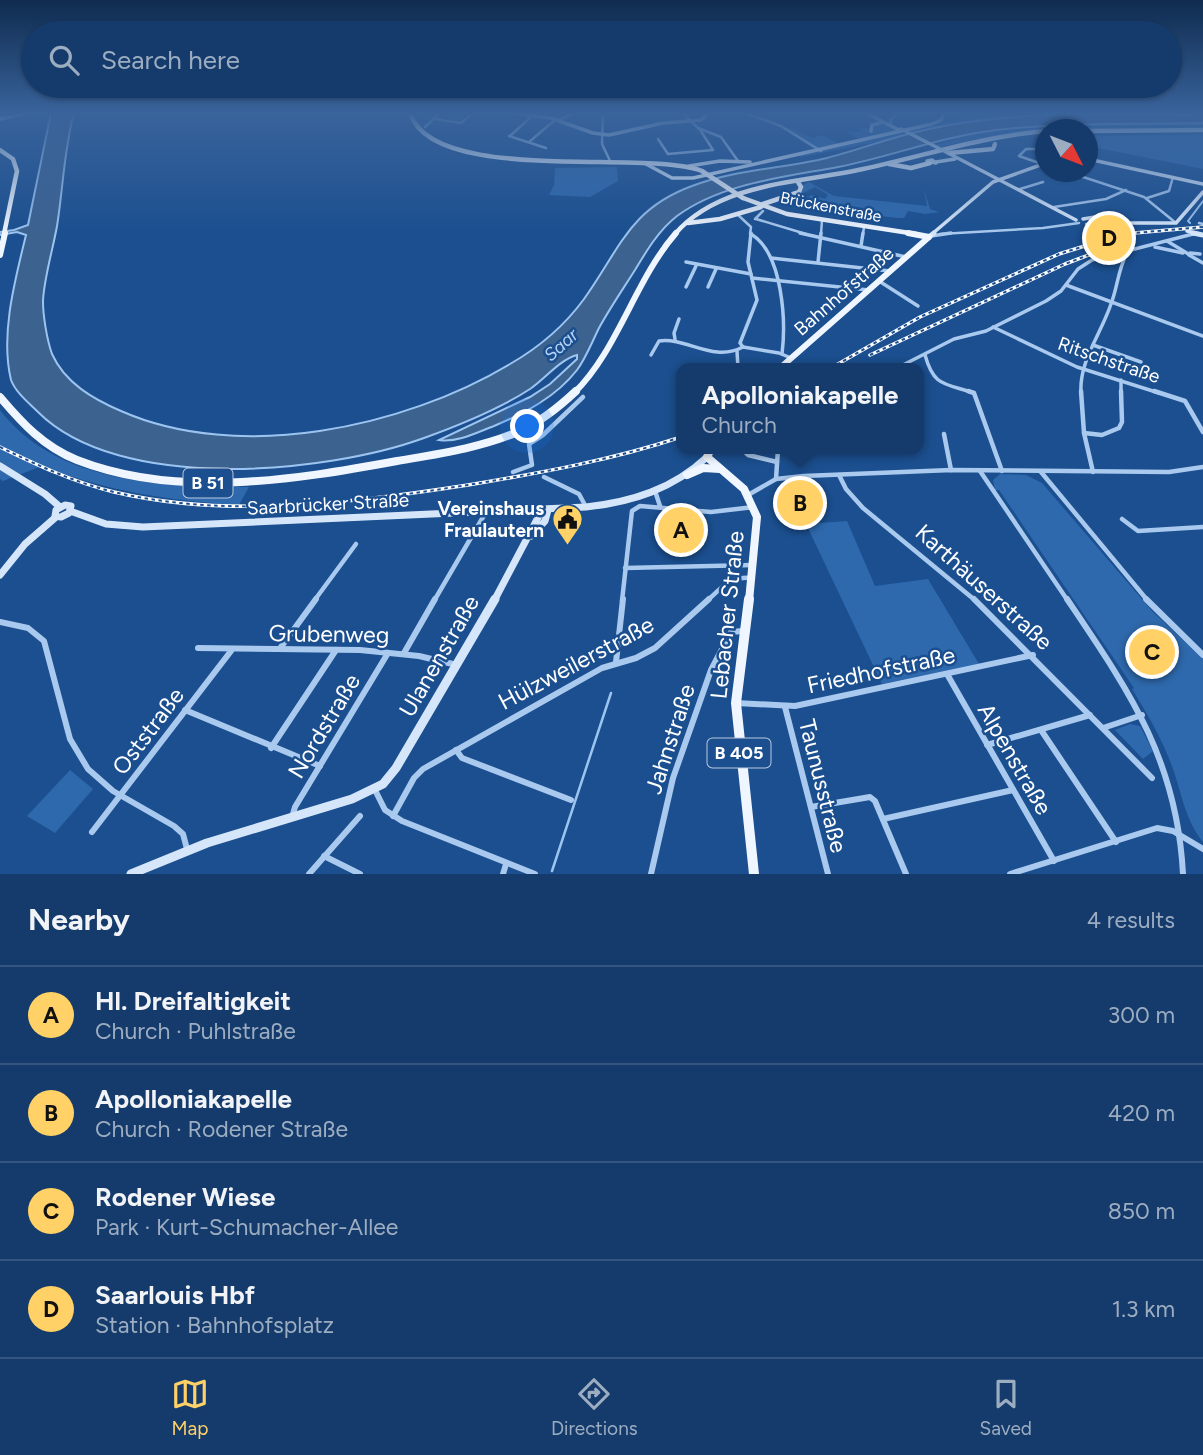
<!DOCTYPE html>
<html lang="en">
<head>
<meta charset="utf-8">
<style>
	:root { --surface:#143b6b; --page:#1d4271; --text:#f1f3f6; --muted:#9dadc1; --line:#33557e; --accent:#ffd166 }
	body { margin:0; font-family:Figtree,sans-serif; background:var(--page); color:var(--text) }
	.compass { position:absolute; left:1035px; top:119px; width:63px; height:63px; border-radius:50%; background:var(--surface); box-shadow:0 2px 5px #0004; rotate:132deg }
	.you { position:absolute; left:528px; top:427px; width:24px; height:24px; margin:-18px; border:5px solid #fff; border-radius:50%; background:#1a73e8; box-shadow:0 0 0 10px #1a73e833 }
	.badge { display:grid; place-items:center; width:46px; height:46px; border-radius:50%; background:var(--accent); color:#111; font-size:23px; font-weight:700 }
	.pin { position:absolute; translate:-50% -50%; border:4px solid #fff; box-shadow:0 2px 7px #0006 }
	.popup { position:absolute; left:676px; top:363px; width:248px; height:91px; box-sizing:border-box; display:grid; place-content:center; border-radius:14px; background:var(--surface); filter:drop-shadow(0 2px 5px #0005); font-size:23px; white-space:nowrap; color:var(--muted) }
	.popup b { font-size:26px; color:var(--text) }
	.popup::after { content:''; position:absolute; left:50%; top:100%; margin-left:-14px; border:14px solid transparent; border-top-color:var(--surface) }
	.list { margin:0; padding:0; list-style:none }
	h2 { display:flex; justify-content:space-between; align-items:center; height:91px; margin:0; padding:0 28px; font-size:30px }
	h2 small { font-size:23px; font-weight:400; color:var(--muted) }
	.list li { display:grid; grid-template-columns:46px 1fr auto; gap:21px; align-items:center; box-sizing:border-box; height:98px; padding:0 28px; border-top:2px solid var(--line) }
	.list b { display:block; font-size:26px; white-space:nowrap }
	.list p { margin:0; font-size:23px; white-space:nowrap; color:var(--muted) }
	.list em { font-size:23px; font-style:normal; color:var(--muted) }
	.icon { flex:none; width:38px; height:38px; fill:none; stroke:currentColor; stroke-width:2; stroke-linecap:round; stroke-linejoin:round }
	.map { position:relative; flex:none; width:1203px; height:874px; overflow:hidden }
	.search { position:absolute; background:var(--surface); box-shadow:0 2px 5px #0004; left:21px; right:21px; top:21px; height:77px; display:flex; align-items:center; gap:18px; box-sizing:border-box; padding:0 24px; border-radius:38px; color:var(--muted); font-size:26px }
	.sheet { height:483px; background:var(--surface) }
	nav { display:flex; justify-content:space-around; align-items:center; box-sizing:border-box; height:98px; border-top:2px solid var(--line); background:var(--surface); font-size:19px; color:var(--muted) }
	nav a { display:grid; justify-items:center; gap:4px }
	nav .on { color:var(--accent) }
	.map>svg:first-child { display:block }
</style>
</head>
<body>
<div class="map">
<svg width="1203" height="874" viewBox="0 0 1203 874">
	<rect width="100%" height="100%" fill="#1b4f8f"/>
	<g fill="#2e69ad">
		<polygon points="949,113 1187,113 1015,117 924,130 914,134 908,131 961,119"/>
		<polygon points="882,123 907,136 801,157 798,155 814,149 782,129 793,128 812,138 823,135 840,145 859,139 847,132 861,132 857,128 873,128"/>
		<path d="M1203,123V128C1114,130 1027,124 940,147L935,145L953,140V138C1036,122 1119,125 1203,123Z"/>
		<polygon points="1203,134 1203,169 1088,146 1088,136"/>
		<polygon points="617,167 618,181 590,197 549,195 554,185 555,168"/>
		<polygon points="809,182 834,196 927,206 924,189 930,209 939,212 925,214 908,211 904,218 898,218 834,211 800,201 812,195 825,199 828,195 815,187 801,194 803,185"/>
		<path d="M0,410C56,484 165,487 249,487L239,505C171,501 105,491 42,466L3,481L0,479Z"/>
		<path d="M1000,474L1026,475L1042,483L1153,612L1203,659V842C1186,821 1182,796 1174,772C1164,742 1148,715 1132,689L1134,688L999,490H995L993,480Z"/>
		<polygon points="847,521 875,586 928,579 979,664 882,684 806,524"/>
		<polygon points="1130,724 1140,726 1153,751 1143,759 1115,730"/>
		<polygon points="70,770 93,789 55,833 27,816"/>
	</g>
	<path fill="#3c6290" stroke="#9cc4f0" stroke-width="2" d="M51,113H74C64,149 63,189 57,226C53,249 44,278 43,301C43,316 47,340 52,354C65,383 93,399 121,411C239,463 403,428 510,364C538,348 565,325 584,299C620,249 629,209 692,186C736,169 782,169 827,158C861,149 895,136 929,129C1018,110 1112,114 1203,115V123C1128,125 1051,121 976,133C929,141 885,158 838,167C785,177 722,183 677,216C659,230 647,250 635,270C623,289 610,308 599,328C592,342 586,358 577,370C556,397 525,413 494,426C478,432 457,443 439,440L530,397L550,384L577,359V355C559,360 545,379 530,389C498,410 460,425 424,438C325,474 119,493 38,412C29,403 16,393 11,380C0,335 15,280 26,235L17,232L0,235V232L14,230L28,225Z"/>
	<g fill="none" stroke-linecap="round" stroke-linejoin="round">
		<polyline stroke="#9cc4f0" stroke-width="2" points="1190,223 1188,221 1203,201"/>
		<polyline stroke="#9cc4f0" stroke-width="2.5" points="552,871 611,693"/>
		<polyline stroke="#3c6290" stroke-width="5" points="1195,113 1203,118"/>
		<g stroke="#a9c9ee" stroke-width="2.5">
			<polyline points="603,113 602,144 611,163"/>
			<polyline points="683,113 698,128 721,137 738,161"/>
			<polyline points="745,113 781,126 821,151"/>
			<polyline points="435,119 461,123 473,113"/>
			<polyline points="558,120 574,113"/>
			<polyline points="891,124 890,120 898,113"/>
			<polyline points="425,127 440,113"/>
			<polyline points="509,136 546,148"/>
			<polyline points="510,136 533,115"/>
			<polyline points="658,139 668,154 713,150 699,128"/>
			<polyline points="529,142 556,119"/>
			<polyline points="1042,164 1019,156 1026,149 1046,149"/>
			<polyline points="1068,172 1144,197 1176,223"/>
			<polyline points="1020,189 1043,182"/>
			<polyline points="1147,198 1169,191 1173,177"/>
			<polyline points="1054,207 1106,199 1126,190"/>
			<polyline points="737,214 751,227 750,234"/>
			<polyline points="755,219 763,211"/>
			<polyline points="756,219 806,234"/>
			<polyline points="1199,223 1203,224"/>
			<polyline points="1086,224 1099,231"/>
			<polyline points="821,234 822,220"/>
			<polyline points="863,234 864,227"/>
			<polyline points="940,234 1043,228 1079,223"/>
		</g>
		<g stroke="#a9c9ee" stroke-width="3.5">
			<polyline points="800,233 906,257"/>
			<path d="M751,234C783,253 786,322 782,354"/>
			<polyline points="931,236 951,233"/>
			<polyline points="1167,241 1190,255 1185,252"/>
			<polyline points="861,246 863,233"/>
			<polyline points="1155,247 1183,253"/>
			<polyline points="1190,253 1200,254"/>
			<polyline points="1189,255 1203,263"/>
			<polyline points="771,258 890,271"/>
			<polyline points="686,262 751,274"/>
			<polyline points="818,262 821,233"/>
			<polyline points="752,278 869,290"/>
			<polyline points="879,281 918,306"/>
			<polyline points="1066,285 1203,336"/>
			<polyline points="686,287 696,266"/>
			<polyline points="708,287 716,269"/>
			<polyline points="993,327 1077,367 1159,393"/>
			<polyline points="675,339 674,333 679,319"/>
			<polyline points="1093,345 1141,362"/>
			<polyline points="743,347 740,343 757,300 748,262 751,233"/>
			<polyline points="743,347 779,353 791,358"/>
			<polyline points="737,351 738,368"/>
			<path d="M651,355L659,341C687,337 713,363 743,347"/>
			<path d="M925,355C934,387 944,383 974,393"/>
			<polyline points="897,368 954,339 986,331 1046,301 1061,291 1078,269 1092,260 1193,234"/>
			<polyline points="1121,380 1121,393"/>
			<path d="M1081,393C1079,361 1101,334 1111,304C1118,286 1118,268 1128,251"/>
		</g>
		<g stroke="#a9c9ee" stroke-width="4.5">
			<polyline points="968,391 974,393 1002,471"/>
			<polyline points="1081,391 1084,433 1093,472"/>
			<polyline points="1154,391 1185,401 1203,432"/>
			<polyline points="1084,433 1102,435 1119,428 1122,422 1121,391"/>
			<polyline points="944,434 951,470"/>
			<polyline points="742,449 748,455 777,462"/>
			<polyline points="980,471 1068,601"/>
			<polyline points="513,472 532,465 529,444 543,435 583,397"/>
			<polyline points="1041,472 1148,601"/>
			<polyline points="839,475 846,489 863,508 976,601"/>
			<polyline points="544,477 579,494 586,507"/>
			<polyline points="776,479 778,449"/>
			<polyline points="655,491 660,506"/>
			<polyline points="748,495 776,479 804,476 951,470 1169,472 1203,467"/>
			<polyline points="1122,519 1138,531 1203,527"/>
			<polyline points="625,568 753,565"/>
			<polyline points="314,601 356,544"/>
			<polyline points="434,601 486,512"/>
			<polyline points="622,601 632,511 640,506 711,512 754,507"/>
			<path d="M707,601C722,587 731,576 752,578"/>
		</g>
		<g stroke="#a9c9ee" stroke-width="6">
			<polyline points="974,599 1152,778"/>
			<path d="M1067,599C1129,691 1177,759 1183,874"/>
			<polyline points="1146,599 1203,655"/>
			<polyline points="0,622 28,628 44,641 70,739 88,769 113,791 174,826 183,834 187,849"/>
			<polyline points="281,647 316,599"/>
			<polyline points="198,648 360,650 419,656 457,665"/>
			<polyline points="404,653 435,599"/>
			<polyline points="616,662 623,599"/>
			<polyline points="947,674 1054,861"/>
			<polyline points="736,703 795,706 1033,655"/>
			<polyline points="785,707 828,874"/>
			<polyline points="185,710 320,766"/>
			<polyline points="1103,728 1142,715"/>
			<polyline points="1041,730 1116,842"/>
			<polyline points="987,745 1090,715"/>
			<polyline points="271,748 336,650"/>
			<polyline points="456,750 462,758 571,800"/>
			<polyline points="375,790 385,810 402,821 535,874"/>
			<polyline points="811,807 870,797 875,801 906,874"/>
			<polyline points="393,816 414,778 423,769 602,668 636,658 655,648 709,599"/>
			<polyline points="292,817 295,807 388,653"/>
			<polyline points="883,819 1013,790"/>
			<polyline points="92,832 231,651"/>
			<polyline points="324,856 360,874"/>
			<polyline points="309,874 360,816"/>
			<polyline points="503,874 506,864"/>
			<polyline points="651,874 673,778 711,670 731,632 743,631"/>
			<polyline points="1010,874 1157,828 1173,831 1203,849"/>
		</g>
		<g stroke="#d6e6fa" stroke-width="3.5">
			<polyline points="513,113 551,118 593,133 609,135 663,123 701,120 708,113"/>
			<polyline points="866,113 899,130"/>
			<polyline points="0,119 28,113"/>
			<polyline points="871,131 872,125 883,122"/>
			<polyline points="948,153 1076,220"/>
			<polyline points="1088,159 1203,184"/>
			<polygon points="932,160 936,163 927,161"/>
			<polyline points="936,162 955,159"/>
			<polyline points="646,164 672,178 693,178 932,124 941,120 944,113"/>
			<polyline points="689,166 720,161 750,162"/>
			<polyline points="1083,219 1095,217 1119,223 1176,223 1203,192"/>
			<polyline points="1187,231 1200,234"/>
			<polyline points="932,234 993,182 1046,163"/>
		</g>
		<g stroke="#d6e6fa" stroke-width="5">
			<polyline points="1193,233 1203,235"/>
			<polyline points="929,237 934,233"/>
		</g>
		<g stroke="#d6e6fa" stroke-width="7">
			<polyline points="0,466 45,494 60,507"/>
			<polygon points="65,505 71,506 69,513 61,517 55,516 56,510"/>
			<path d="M70,511L106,524L143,527L586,507C632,502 673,489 707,457"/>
			<polyline points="531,536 545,521 548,510"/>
			<polyline points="0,575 25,544 56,517"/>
			<polyline points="494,601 542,510"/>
		</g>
		<polyline stroke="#d6e6fa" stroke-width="9" points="131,874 207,843 352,799 383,784 396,768 495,599"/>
		<g stroke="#f0f6ff" stroke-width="4.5">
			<path d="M410,113C433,185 644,149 702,171"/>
			<polyline points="0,118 3,118"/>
			<polyline points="1088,131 1203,130"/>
			<polyline points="0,150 13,159 17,171 4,234"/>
			<polyline points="949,153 993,149 995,144"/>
			<polyline points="889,164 911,168 930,163"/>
			<polyline points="743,198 787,214 916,234"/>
			<polyline points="763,204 799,192 801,187 798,182"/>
			<polyline points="688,223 720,219 761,207"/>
			<path d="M675,234C720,182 800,183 863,169C924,156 983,136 1046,131"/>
		</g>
		<g stroke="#f0f6ff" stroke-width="6">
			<polyline points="908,233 929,237"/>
			<polyline points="0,255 5,233"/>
			<polyline points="780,368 929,237"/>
			<path d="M574,393C618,350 635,280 676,233"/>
		</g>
		<g stroke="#f0f6ff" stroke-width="8">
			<path d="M0,397C22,423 44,447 77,460C177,499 294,480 397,461C438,454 481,448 520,431C542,421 559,407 576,391"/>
			<polyline points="711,449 707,457 744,489 757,517 749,601"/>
			<polyline points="687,475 703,468 720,469"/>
		</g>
		<polyline stroke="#f0f6ff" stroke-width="10" points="749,599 736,703 754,874"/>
		<defs>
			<g id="rail">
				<polyline points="870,355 1065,264 1099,251"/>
				<polyline points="831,368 920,317 1059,254 1123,234 1203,227"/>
				<path d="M0,447C37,465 73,482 114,492C229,519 352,503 468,485C540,473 612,460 681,437"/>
			</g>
		</defs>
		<use href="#rail" stroke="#fff" stroke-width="3.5"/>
		<use href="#rail" stroke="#1b4f8f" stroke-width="2" stroke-dasharray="3.5" stroke-linecap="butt"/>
		<polyline stroke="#d6e6fa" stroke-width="3.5" points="901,129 948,153"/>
		<polyline stroke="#f0f6ff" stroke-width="4.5" points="702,171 743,198"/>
	</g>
	<linearGradient id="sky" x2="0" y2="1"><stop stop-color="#0f2b4f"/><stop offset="0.48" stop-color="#39639b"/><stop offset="1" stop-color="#39639b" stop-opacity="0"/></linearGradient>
	<rect width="1203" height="235" fill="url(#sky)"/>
	<defs>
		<symbol id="civic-pin" viewBox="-11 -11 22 30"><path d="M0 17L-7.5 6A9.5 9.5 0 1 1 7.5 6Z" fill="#ffd166" stroke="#1b4f8f"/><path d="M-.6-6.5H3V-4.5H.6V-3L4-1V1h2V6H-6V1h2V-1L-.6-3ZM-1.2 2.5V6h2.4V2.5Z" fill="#111"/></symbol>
	</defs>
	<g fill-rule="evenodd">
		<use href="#civic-pin" x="550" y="502" width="35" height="47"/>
	</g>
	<g text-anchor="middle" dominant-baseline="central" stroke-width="5" stroke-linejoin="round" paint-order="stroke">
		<g font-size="16" fill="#fff" stroke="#1b4f8f">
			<text transform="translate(831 207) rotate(11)">Brückenstraße</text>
		</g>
		<g font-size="18" font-style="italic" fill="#b5d3f5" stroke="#1b4f8f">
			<text transform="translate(561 345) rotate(-42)">Saar</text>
		</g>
		<g fill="#1b4f8f" stroke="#bbcadd" stroke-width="2">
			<rect x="183.5" y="468.5" width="49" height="29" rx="5"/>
			<rect x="707.5" y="738.5" width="63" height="29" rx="5"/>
		</g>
		<g font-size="18" font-weight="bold" fill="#fff">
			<text x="208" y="483">B 51</text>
			<text x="739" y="753">B 405</text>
		</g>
		<g font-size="19" fill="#fff" stroke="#1b4f8f">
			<text transform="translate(844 291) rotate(-41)">Bahnhofstraße</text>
			<text transform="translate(1109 360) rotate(19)">Ritschstraße</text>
			<text transform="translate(328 504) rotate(-3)">Saarbrücker Straße</text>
		</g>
		<g font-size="19" font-weight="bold" fill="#fff" stroke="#1b4f8f" text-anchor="end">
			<text x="544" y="508">Vereinshaus<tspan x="544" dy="22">Fraulautern</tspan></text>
		</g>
		<g font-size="23" fill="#fff" stroke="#1b4f8f">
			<text transform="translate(984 587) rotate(42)">Karthäuserstraße</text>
			<text transform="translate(727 615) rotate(-84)">Lebacher Straße</text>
			<text transform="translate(329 634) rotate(1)">Grubenweg</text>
			<text transform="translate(439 656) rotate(-60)">Ulanenstraße</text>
			<text transform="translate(576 663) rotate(-28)">Hülzweilerstraße</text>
			<text transform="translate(881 670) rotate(-12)">Friedhofstraße</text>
			<text transform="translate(324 726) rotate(-59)">Nordstraße</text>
			<text transform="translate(148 731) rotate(-53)">Oststraße</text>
			<text transform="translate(670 739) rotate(-72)">Jahnstraße</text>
			<text transform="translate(1015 759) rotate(60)">Alpenstraße</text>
			<text transform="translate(823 786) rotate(76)">Taunusstraße</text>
		</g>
	</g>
</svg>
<svg class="compass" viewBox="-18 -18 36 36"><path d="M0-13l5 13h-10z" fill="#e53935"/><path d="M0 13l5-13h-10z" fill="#9dadc1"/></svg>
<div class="you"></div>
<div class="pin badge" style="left:681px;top:530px">A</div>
<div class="pin badge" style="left:800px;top:503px">B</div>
<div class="popup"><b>Apolloniakapelle</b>Church</div>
<div class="pin badge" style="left:1152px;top:652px">C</div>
<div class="pin badge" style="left:1109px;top:238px">D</div>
<div class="search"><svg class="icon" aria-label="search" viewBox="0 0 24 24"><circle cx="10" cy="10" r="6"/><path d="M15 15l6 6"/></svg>Search here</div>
</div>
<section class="sheet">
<h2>Nearby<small>4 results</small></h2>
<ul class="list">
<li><span class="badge">A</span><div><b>Hl. Dreifaltigkeit</b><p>Church · Puhlstraße</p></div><em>300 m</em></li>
<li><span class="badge">B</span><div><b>Apolloniakapelle</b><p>Church · Rodener Straße</p></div><em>420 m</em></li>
<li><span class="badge">C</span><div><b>Rodener Wiese</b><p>Park · Kurt-Schumacher-Allee</p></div><em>850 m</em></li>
<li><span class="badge">D</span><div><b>Saarlouis Hbf</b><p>Station · Bahnhofsplatz</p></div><em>1.3 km</em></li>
</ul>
</section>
<nav>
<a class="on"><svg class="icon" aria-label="map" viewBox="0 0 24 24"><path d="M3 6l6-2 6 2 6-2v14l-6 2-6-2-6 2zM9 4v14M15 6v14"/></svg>Map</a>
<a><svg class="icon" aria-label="directions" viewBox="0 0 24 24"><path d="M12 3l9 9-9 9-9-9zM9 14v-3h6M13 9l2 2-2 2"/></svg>Directions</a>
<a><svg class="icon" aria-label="saved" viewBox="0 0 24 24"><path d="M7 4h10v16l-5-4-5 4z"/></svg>Saved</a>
</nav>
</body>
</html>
